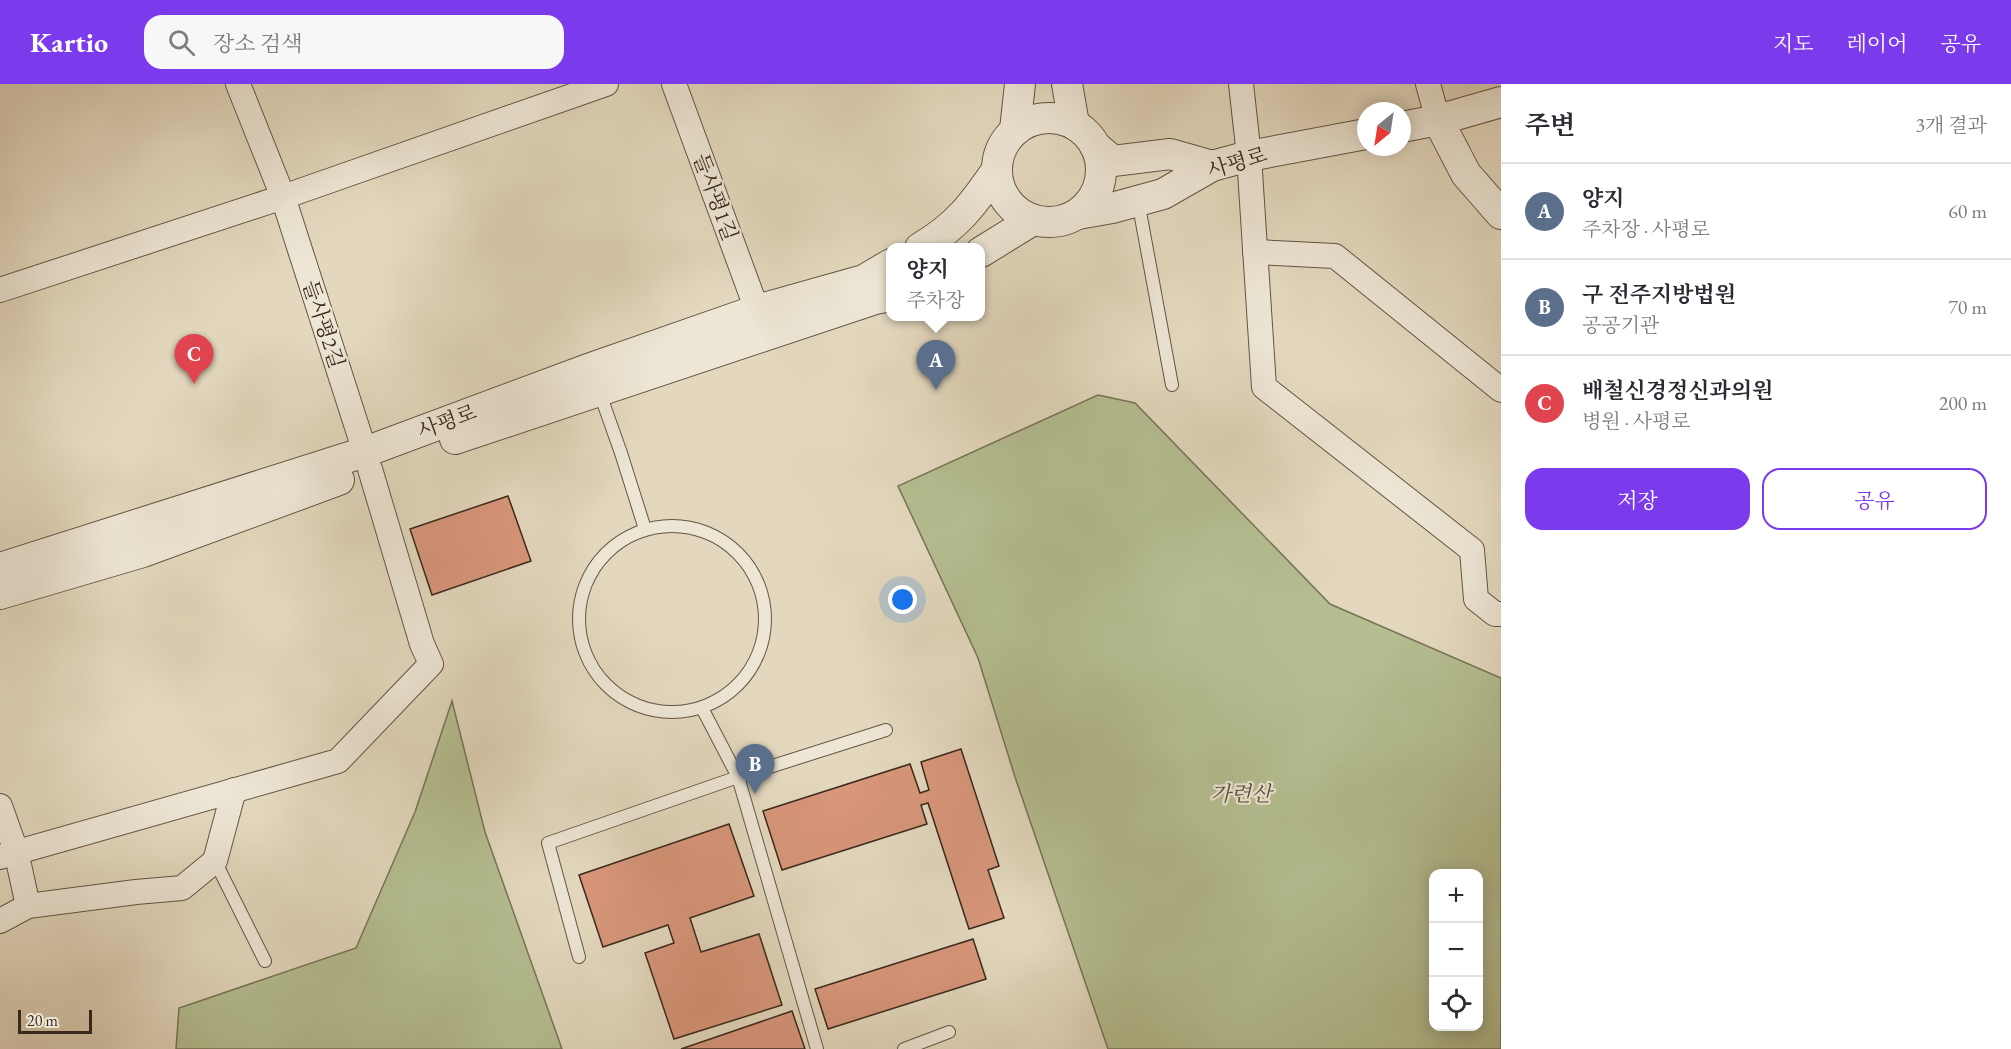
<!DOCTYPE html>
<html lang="ko">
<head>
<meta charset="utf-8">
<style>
	:root { --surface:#fff; --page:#f7f7f7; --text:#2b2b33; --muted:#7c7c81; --line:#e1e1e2; --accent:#7c3aed }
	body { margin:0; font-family:"EB Garamond","Noto Serif KR",serif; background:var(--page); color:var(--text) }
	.controls { position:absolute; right:18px; bottom:18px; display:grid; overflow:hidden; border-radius:12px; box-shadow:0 3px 15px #0003 }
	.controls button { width:54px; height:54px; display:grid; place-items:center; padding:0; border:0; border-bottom:2px solid var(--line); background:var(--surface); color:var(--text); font:30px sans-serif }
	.compass { position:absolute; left:1357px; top:18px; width:54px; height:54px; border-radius:50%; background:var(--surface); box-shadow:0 3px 15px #0003; rotate:210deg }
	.scale { position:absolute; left:18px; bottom:15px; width:74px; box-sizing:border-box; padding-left:6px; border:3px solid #38291c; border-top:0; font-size:16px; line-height:21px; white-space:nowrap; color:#38291c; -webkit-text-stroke:4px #ede6d5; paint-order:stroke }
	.you { position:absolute; left:903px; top:516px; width:21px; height:21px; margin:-15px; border:4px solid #fff; border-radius:50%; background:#1a73e8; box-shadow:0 0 0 9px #1a73e833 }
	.badge { display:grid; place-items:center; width:39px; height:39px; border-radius:50%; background:var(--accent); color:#fff; font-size:20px; font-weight:700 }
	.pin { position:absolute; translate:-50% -50px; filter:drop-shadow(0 2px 3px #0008) }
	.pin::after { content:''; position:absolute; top:32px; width:21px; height:18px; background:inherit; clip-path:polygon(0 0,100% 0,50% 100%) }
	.popup { position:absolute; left:886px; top:159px; width:99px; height:78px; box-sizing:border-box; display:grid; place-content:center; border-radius:12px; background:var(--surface); filter:drop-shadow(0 2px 4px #0005); font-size:20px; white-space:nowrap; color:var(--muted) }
	.popup b { font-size:22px; color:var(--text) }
	.popup::after { content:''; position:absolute; left:50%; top:100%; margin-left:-12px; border:12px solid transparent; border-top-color:var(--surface) }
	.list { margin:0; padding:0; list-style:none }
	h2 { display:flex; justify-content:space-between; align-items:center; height:78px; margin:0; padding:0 24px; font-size:26px }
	h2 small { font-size:20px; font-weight:400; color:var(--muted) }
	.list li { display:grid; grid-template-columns:39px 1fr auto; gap:18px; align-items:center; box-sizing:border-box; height:96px; padding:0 24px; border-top:2px solid var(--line) }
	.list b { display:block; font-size:22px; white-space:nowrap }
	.list p { margin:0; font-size:20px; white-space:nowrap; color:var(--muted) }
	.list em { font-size:20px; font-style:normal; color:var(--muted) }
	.actions { display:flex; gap:12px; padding:18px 24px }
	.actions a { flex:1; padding:14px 0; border:2px solid var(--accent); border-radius:18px; text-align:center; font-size:21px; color:var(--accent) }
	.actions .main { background:var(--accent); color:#fff }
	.icon { flex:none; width:33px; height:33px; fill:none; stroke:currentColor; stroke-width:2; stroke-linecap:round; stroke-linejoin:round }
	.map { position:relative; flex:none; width:1501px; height:965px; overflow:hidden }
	header { display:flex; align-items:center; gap:36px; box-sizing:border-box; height:84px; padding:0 30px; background:var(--accent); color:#fff }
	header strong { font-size:28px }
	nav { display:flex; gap:33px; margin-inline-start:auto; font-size:21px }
	.search { width:420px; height:54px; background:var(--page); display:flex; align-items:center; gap:15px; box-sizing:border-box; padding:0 21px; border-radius:18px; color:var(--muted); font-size:22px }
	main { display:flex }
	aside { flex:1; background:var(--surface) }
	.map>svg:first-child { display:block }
</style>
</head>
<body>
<header>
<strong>Kartio</strong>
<div class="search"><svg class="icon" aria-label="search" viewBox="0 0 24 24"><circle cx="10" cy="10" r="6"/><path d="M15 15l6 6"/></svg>장소 검색</div>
<nav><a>지도</a><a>레이어</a><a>공유</a></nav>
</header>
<main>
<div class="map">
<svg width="1501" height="965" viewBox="0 0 1501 965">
	<rect width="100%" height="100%" fill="#e3d8be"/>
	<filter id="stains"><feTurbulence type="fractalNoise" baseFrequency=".00333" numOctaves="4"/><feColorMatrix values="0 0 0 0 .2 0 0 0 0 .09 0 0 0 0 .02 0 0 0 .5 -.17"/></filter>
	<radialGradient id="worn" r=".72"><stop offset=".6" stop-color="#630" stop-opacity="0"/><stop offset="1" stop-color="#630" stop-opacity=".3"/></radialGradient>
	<g fill="#b4be91" stroke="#767456" stroke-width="1.5" fill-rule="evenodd">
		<path d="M1098,311L1135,319L1330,520L1501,594V965H1108L1015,693L978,574L898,402ZM1434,790H1478V942H1434Z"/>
		<polygon points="452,617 485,748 562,965 176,965 179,924 356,864 415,728"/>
	</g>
	<g fill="#d8967b" stroke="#38291c" stroke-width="1.5">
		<polygon points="508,412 531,477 432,511 410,445"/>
		<polygon points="961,665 999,782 988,786 1004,834 969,845 928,719 921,721 927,740 782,786 763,727 910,680 920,709 929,706 921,678"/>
		<polygon points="729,740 754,812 690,834 701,868 759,850 782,921 674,955 645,869 674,859 668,841 603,863 579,791"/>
		<polygon points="973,855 986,895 828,945 815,905"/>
		<polygon points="792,927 805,965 681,965"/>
	</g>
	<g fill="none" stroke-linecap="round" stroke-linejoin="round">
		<defs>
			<g id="service">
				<polyline points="1138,117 1172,301"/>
				<polyline points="599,307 621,369 645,445"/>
				<circle cx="672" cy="535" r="93"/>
				<polyline points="702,624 738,693 817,965"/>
				<polyline points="215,777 265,877"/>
				<polyline points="579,873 548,759 738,693 886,646"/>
				<polyline points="904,965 949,948"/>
			</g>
			<g id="minor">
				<polyline points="238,0 283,113 365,368"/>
				<polyline points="674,0 757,226"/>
				<polyline points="1241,0 1249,72 1264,303 1472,466 1476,515 1495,530 1501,530"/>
				<polyline points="1428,0 1438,36"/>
				<polyline points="1255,168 1335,172 1501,306"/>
				<polyline points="0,206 283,113 606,0"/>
				<polyline points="0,722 16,767 28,822"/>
				<polyline points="0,773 338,677 431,580 422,560 370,385"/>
				<polyline points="0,837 28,822 136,808 182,804 215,777 234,706"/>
			</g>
			<g id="tertiary">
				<polyline points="1067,0 1074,40"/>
				<circle cx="1049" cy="86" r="52"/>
				<polyline points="1438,36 1466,90 1501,130"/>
				<polyline points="1402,43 1438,36 1501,18"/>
				<polyline points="1015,46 1020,0"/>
				<polyline points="1095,62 1113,77 1170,70 1212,82"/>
				<polyline points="1078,130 1112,124 1163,110 1212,82 1249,72 1366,50"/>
				<path d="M920,164C957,142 972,122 996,87"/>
				<polyline points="981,168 1033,136"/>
				<polyline points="455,355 875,215 891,212"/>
				<polyline points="0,484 365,368 588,285 757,226 864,196 891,180"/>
				<polyline points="0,510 143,468 339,396"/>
			</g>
		</defs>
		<use href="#service" stroke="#635544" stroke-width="14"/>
		<use href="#minor" stroke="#635544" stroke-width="26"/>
		<use href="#tertiary" stroke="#635544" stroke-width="32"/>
		<use href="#service" stroke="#ede6d5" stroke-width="12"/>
		<use href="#minor" stroke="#ede6d5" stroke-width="24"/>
		<use href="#tertiary" stroke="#ede6d5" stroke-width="30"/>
	</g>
	<g text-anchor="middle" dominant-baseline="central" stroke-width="4.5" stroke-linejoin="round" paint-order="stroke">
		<g font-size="21" fill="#38291c" stroke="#ede6d5">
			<text transform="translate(1237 78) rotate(-17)">사평로</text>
			<text transform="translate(716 113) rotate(70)">들사평1길</text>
			<text transform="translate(324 240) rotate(72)">들사평2길</text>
			<text transform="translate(447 337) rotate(-20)">사평로</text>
		</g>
		<g font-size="21" font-style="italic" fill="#574e39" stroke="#ede6d5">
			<text x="1241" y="709">가련산</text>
		</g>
	</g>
	<rect width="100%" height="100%" filter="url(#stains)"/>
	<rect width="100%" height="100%" fill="url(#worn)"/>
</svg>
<div class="controls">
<button>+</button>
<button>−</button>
<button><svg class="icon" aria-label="locate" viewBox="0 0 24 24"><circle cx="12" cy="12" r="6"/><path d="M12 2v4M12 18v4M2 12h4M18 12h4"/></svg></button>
</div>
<svg class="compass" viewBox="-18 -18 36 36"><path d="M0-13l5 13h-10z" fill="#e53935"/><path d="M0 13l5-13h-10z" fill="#7c7c81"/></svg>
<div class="scale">20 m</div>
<div class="you"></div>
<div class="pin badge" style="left:936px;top:306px;background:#5c6f8a">A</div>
<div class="popup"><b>양지</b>주차장</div>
<div class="pin badge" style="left:755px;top:710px;background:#5c6f8a">B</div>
<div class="pin badge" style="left:194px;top:300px;background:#e0444e">C</div>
</div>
<aside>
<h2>주변<small>3개 결과</small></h2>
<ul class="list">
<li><span class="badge" style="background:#5c6f8a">A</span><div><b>양지</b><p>주차장 · 사평로</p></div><em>60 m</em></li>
<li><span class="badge" style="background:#5c6f8a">B</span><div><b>구 전주지방법원</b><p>공공기관</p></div><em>70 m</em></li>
<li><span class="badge" style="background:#e0444e">C</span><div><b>배철신경정신과의원</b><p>병원 · 사평로</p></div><em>200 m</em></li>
</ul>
<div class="actions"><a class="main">저장</a><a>공유</a></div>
</aside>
</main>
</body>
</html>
